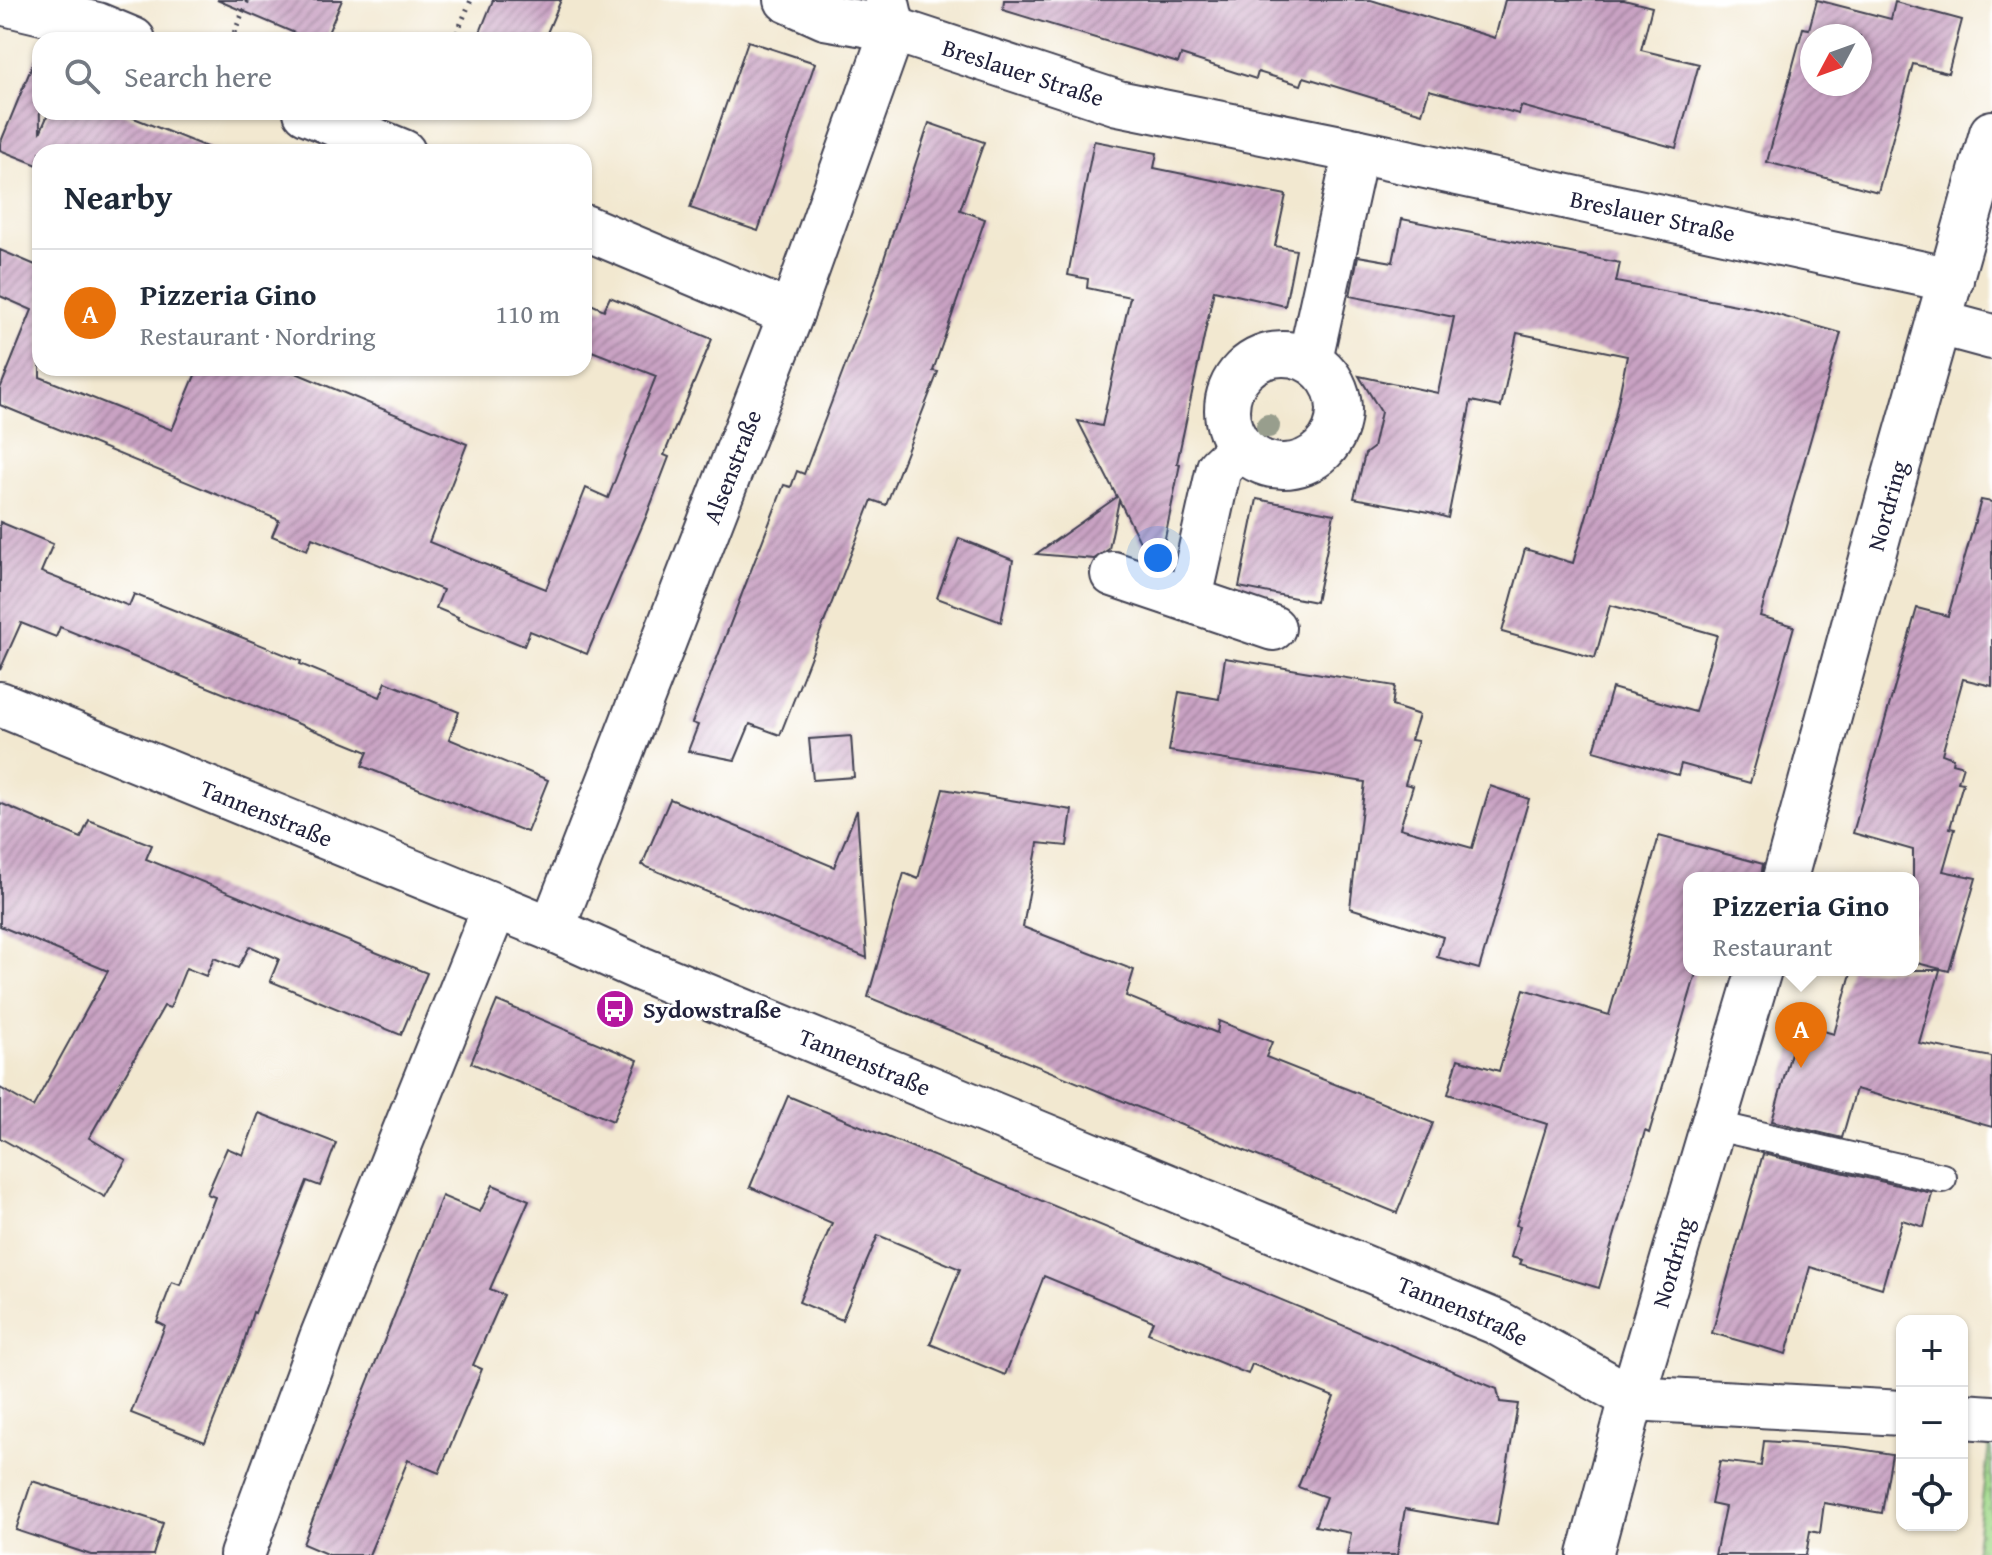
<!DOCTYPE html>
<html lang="en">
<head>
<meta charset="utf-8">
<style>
	:root { --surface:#fff; --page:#f2f2f3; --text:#1f2937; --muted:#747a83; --line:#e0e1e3; --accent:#db2777 }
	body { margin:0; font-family:"Gentium Book Plus",serif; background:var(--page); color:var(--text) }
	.controls { position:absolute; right:24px; bottom:24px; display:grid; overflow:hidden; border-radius:16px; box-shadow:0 2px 6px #0004 }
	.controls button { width:72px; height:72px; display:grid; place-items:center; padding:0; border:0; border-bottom:2px solid var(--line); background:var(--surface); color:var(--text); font:40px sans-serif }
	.compass { position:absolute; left:1800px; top:24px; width:72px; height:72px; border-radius:50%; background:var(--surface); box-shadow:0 2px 6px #0004; rotate:229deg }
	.you { position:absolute; left:1158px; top:558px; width:28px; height:28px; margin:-20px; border:6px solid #fff; border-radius:50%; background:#1a73e8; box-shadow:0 0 0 12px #1a73e833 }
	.badge { display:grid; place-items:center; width:52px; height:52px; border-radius:50%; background:var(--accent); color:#fff; font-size:26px; font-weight:700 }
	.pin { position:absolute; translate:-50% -66px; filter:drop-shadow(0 2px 4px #0008) }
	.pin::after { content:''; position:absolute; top:42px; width:28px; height:24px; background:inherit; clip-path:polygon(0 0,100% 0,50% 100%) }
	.popup { position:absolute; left:1683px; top:872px; width:236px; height:104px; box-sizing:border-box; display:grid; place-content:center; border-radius:16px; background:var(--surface); filter:drop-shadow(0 2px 6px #0005); font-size:26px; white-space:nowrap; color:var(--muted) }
	.popup b { font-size:30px; color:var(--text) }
	.popup::after { content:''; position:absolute; left:50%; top:100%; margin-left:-16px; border:16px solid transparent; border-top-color:var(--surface) }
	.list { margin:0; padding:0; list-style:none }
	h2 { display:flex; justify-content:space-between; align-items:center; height:104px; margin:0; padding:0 32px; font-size:34px }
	h2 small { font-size:26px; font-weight:400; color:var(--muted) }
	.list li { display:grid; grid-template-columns:52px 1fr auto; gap:24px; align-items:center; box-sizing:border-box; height:128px; padding:0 32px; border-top:2px solid var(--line) }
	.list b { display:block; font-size:30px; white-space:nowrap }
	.list p { margin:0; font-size:26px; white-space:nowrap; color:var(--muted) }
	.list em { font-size:26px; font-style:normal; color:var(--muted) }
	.icon { flex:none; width:44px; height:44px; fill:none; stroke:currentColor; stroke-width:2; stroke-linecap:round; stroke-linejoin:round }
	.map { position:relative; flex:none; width:1992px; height:1555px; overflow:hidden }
	.search { position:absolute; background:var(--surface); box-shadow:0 2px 6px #0004; left:32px; top:32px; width:560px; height:88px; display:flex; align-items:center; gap:20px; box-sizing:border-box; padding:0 28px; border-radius:24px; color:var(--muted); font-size:30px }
	.panel { position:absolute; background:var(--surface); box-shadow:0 2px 6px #0004; left:32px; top:144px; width:560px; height:232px; border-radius:24px }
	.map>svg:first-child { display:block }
</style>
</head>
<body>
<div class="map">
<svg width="1992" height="1555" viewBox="0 0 1992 1555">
	<defs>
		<pattern id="grass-dots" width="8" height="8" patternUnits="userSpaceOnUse" patternTransform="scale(2)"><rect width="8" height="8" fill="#a2da8b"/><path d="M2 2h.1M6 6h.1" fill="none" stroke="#8bbb79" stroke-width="1.8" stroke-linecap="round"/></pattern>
		<pattern id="building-hatch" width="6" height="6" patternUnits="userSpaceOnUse" patternTransform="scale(2)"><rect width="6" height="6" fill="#c9a2c3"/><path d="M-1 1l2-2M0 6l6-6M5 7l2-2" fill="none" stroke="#a384a0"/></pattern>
	</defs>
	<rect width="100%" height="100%" fill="#fff"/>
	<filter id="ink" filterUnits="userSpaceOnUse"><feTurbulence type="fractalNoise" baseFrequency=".0125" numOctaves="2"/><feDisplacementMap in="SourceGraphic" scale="16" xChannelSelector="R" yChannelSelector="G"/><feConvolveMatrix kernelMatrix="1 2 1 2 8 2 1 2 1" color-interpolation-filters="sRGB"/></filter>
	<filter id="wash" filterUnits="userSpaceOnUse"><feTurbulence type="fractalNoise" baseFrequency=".006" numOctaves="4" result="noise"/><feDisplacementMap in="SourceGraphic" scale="32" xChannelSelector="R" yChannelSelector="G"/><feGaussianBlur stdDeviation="1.8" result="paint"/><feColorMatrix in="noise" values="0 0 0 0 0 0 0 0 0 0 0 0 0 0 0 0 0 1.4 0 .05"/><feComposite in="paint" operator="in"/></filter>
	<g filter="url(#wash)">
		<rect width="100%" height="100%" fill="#f2e8d0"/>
		<polygon fill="url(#grass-dots)" stroke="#627e63" stroke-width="2" points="1991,1430 1992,1555 1975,1555"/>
		<g id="blocks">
			<g fill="url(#building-hatch)" fill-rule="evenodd">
				<polygon points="217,0 342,0 325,40 311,40"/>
				<polygon points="493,0 561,0 544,40 477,40"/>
				<polygon points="1004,0 1371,0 1495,38 1505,0 1624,0 1652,7 1641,50 1699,64 1676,148 1521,106 1519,114 1429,90 1422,113 1304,77 1301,85 1258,72 1256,79 1181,55 1178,63 1003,10"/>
				<path d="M1817,0L1891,19L1895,2L1962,20L1948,73L1913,64L1878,192L1767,162L1803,28L1809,29ZM1812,36H1860V84H1812Z"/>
				<polygon points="748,41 815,63 758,231 690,208"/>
				<polygon points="39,49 40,133 49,112 119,112 214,150 214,152 40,152 40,166 0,150 0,144"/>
				<polygon points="929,123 984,142 960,210 985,219 933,371 938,372 886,505 872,500 780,735 750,724 735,760 688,751 698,725 692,723 784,485 791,487 797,471 804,474 830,406 872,295"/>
				<polygon points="1094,141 1157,153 1154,168 1286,195 1275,246 1296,250 1285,306 1214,290 1177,463 1180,464 1160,563 1149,560 1119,500 1109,549 1094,559 1036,554 1117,497 1078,421 1102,426 1130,297 1087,288 1088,279 1068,275"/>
				<polygon points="1402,219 1620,263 1616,282 1757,309 1841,333 1760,616 1794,626 1750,783 1681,764 1678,775 1594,751 1612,688 1695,712 1717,635 1610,605 1595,658 1502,632 1525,549 1573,563 1615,417 1627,356 1517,333 1501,407 1471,401 1448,518 1429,512 1354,498 1365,454 1373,448 1381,412 1359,376 1438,393 1454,317 1350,296 1358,256 1393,262"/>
				<polygon points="0,250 40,267 40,377 172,430 198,368 284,368 467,444 429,542 546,589 586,488 608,498 656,376 584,348 584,301 604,310 610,297 712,339 664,455 669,457 646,517 587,654 530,631 524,646 457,619 458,617 436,608 443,590 312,538 307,550 272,536 279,520 0,405 0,389 32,310 0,296"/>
				<polygon points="1257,499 1334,514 1316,602 1239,587"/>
				<polygon points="1981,500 1992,502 1992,686 1963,679 1942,754 1953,758 1952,763 1963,766 1958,782 1963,783 1950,828 1955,829 1943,871 1976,878 1949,971 1913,962 1913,850 1853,833 1917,608 1948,616"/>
				<polygon points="0,522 53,544 41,572 129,606 134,594 301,661 300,664 380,697 386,682 459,712 449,739 548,780 527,832 362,766 368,752 60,627 56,637 21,623 0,670"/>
				<polygon points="959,538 1013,560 1001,622 937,598"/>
				<polygon points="1225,658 1395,686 1392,706 1419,715 1411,740 1418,741 1405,784 1413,786 1400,828 1472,848 1490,786 1529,799 1479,969 1437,957 1443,937 1350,908 1365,782 1169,751 1179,692 1219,699"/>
				<polygon points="851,736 854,777 813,780 809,739"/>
				<polygon points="943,789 1072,810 1067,846 1038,843 1023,927 1134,970 1126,996 1217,1033 1219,1021 1272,1042 1266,1057 1433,1123 1397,1213 868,997 904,873 918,879"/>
				<polygon points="670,799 834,867 857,810 867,958 642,865"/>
				<polygon points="0,803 81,838 89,820 152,845 146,859 427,973 401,1035 270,981 279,959 250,946 238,968 214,958 206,976 186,968 170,1008 164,1006 89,1138 126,1160 105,1197 0,1138 0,1088 33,1107 108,971 0,926"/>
				<polygon points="1659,836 1763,864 1761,878 1689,878 1689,970 1697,970 1649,1133 1645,1131 1599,1288 1520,1264 1522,1260 1511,1257 1520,1226 1516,1225 1547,1124 1448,1094 1458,1059 1499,1071 1524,989 1609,1015"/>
				<polygon points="1852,970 1940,970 1919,1043 1992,1057 1992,1127 1856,1089 1842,1138 1772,1121 1799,1024 1834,1034"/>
				<polygon points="497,1001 638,1060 613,1121 471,1063"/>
				<polygon points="788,1096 1497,1389 1500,1402 1518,1404 1497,1525 1405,1509 1397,1555 1347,1555 1351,1533 1315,1526 1326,1497 1298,1487 1334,1397 1252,1364 1248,1374 1148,1333 1153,1321 1044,1276 1005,1375 930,1344 960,1269 878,1235 842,1320 799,1302 832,1223 750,1187"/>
				<polygon points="259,1113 336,1143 320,1186 307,1181 255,1313 253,1312 240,1355 205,1442 131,1413 165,1326 157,1322 172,1282 180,1285 215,1197 207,1194 227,1148 243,1155"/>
				<polygon points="1763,1154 1932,1193 1924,1227 1902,1220 1882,1288 1810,1267 1786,1354 1712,1333"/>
				<polygon points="493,1185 529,1200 490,1289 504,1295 473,1365 482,1369 439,1473 408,1460 369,1555 329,1555 303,1544 442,1196 480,1212"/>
				<polygon points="1764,1441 1846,1447 1892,1454 1882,1513 1824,1503 1820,1533 1810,1531 1806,1555 1715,1555 1725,1507 1711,1504 1720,1461 1761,1466"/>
				<polygon points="32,1481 163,1523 153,1555 91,1555 16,1530"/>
			</g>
		</g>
	</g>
	<g filter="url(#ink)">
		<use href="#blocks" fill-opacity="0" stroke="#414051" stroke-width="2"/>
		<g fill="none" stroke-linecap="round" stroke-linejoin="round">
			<defs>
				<polyline id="service" points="1712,1125 1942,1178"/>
				<g id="minor">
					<path id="s1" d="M787,0L825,17L893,29L1118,103L1356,151L1951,280"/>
					<polyline points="0,2 97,25 133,40"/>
					<polyline points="306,112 403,152"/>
					<polyline points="584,227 791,314"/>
					<polyline points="1940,323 1992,337"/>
					<circle cx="1283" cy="410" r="56"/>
					<polyline points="1310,359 1356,151"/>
					<polyline points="1113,574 1273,628"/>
					<polyline points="1190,598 1219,468 1241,447"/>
					<path id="s2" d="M0,704L552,929L641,969L1496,1322L1632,1398L1902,1413"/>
					<path id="s3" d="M552,929L791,314L893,29L887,3"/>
					<polyline points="1962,1416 1992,1418"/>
					<polyline points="242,1555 321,1340 495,907"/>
				</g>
				<g id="tertiary">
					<path id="s4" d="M1785,878L1888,500L1992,133"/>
					<path id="s5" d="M1590,1555L1632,1398L1759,970"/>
				</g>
			</defs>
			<use href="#service" stroke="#414051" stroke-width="32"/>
			<use href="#minor" stroke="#414051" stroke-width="48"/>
			<use href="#tertiary" stroke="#414051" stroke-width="48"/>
			<g stroke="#414051" stroke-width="5" stroke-dasharray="2 6" stroke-linecap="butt">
				<polyline points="231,40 248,0"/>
				<polyline points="454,40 471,0"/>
			</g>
			<use href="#service" stroke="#fff" stroke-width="28"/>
			<use href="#minor" stroke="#fff" stroke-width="44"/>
			<use href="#tertiary" stroke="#fff" stroke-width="44"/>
		</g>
		<circle fill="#989e8d" cx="1268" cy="426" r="12"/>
	</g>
	<defs>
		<symbol id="bus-disc" viewBox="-11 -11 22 22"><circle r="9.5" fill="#b5179e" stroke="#fff"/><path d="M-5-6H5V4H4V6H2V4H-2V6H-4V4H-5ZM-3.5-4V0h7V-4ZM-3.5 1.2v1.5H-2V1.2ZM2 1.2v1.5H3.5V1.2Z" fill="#fff"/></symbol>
	</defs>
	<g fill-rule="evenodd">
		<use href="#bus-disc" x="593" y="987" width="44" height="44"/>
	</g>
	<g text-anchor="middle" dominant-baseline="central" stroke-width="6" stroke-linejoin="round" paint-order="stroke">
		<g font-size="24" fill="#22223b" stroke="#fff">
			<text stroke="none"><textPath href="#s1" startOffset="248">Breslauer Straße</textPath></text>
			<text stroke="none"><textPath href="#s1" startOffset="894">Breslauer Straße</textPath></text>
			<text stroke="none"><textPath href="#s3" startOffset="496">Alsenstraße</textPath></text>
			<text stroke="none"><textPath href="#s4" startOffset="386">Nordring</textPath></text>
			<text stroke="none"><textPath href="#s2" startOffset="288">Tannenstraße</textPath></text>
			<text stroke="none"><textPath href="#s2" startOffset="936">Tannenstraße</textPath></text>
			<text stroke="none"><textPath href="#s5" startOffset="304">Nordring</textPath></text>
			<text stroke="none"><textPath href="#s2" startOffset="1584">Tannenstraße</textPath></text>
		</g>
		<g font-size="24" font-weight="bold" fill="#22223b" stroke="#fff" text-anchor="start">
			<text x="643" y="1009">Sydowstraße</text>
		</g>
	</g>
</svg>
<div class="controls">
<button>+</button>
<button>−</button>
<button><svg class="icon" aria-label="locate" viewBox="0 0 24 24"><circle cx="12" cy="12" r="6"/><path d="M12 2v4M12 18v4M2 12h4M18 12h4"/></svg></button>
</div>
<svg class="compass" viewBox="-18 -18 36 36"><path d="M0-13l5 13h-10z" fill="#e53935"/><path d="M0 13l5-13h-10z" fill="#747a83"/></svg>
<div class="you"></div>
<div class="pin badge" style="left:1801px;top:1068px;background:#e8710a">A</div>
<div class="popup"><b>Pizzeria Gino</b>Restaurant</div>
<div class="search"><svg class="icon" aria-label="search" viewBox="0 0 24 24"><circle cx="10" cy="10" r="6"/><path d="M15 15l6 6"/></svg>Search here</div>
<section class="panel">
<h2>Nearby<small></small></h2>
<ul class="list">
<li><span class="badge" style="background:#e8710a">A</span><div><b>Pizzeria Gino</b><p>Restaurant · Nordring</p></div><em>110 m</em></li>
</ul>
</section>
</div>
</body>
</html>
